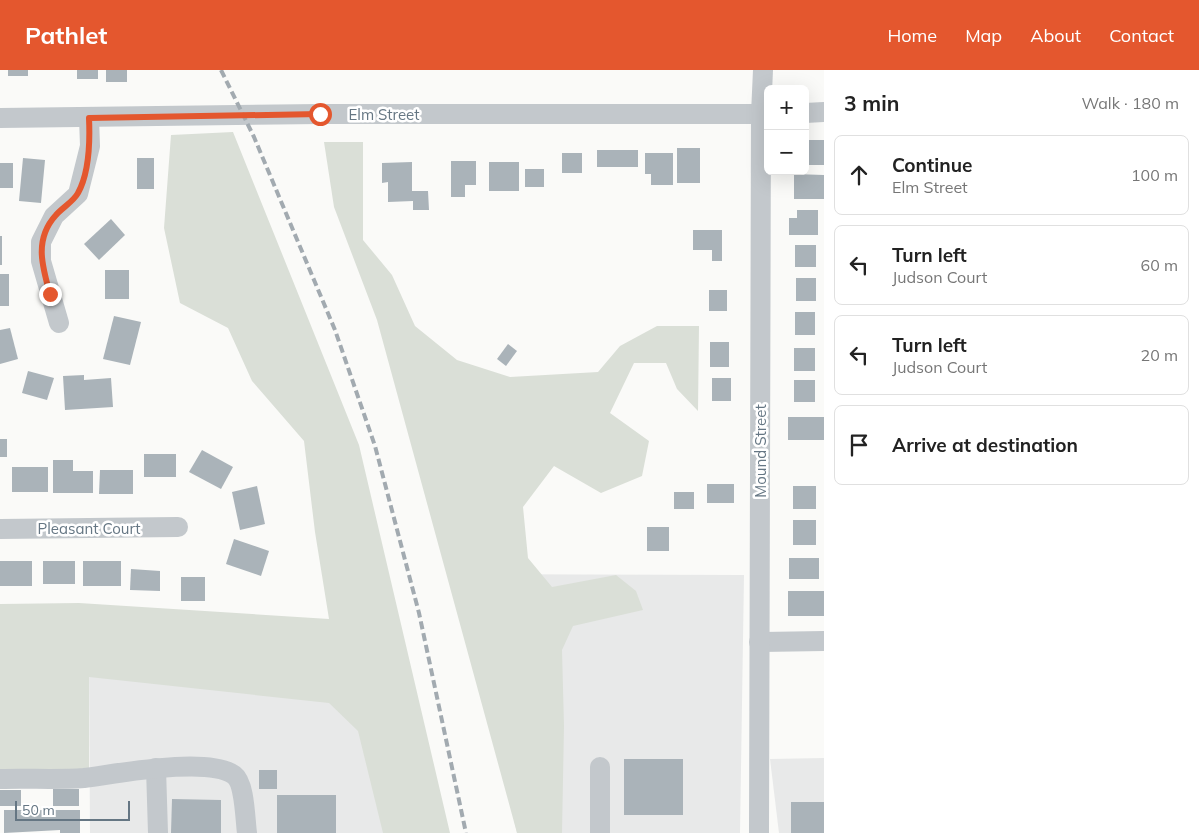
<!DOCTYPE html>
<html lang="en">
<head>
<meta charset="utf-8">
<style>
	:root { --surface:#fff; --page:#f2f2f2; --text:#222; --muted:#767676; --line:#e0e0e0; --accent:#e4572e }
	body { margin:0; font-family:Mulish,sans-serif; background:var(--page); color:var(--text) }
	.controls { position:absolute; right:15px; top:15px; display:grid; overflow:hidden; border-radius:8px; box-shadow:0 5px 20px #0002 }
	.controls button { width:45px; height:45px; display:grid; place-items:center; padding:0; border:0; border-bottom:1px solid var(--line); background:var(--surface); color:var(--text); font:25px sans-serif }
	.scale { position:absolute; left:15px; bottom:12px; width:115px; box-sizing:border-box; padding-left:5px; border:2px solid #657683; border-top:0; font-size:14px; line-height:18px; white-space:nowrap; color:#657683; -webkit-text-stroke:4px #fff; paint-order:stroke }
	.stop { position:absolute; width:15px; height:15px; margin:-11px; border:4px solid #e4572e; border-radius:50%; background:#fff }
	.stop.end { background:#e4572e; border-color:#fff; box-shadow:0 1px 5px #0008 }
	.list { margin:0; padding:0; list-style:none }
	h2 { display:flex; justify-content:space-between; align-items:center; height:65px; margin:0; padding:0 20px; font-size:21px }
	h2 small { font-size:16px; font-weight:400; color:var(--muted) }
	.list li { display:grid; grid-template-columns:32px 1fr auto; gap:15px; align-items:center; box-sizing:border-box; height:80px; margin:0 10px 10px; padding:0 10px; border:1px solid var(--line); border-radius:8px }
	.list b { display:block; font-size:19px; white-space:nowrap }
	.list p { margin:0; font-size:16px; white-space:nowrap; color:var(--muted) }
	.list em { font-size:16px; font-style:normal; color:var(--muted) }
	.icon { flex:none; width:28px; height:28px; fill:none; stroke:currentColor; stroke-width:2; stroke-linecap:round; stroke-linejoin:round }
	.map { position:relative; flex:none; width:824px; height:763px; overflow:hidden }
	header { display:flex; align-items:center; gap:30px; box-sizing:border-box; height:70px; padding:0 25px; background:var(--accent); color:#fff }
	header strong { font-size:24px }
	nav { display:flex; gap:28px; margin-inline-start:auto; font-size:18px }
	main { display:flex }
	aside { flex:1; background:var(--surface) }
	.map>svg:first-child { display:block }
</style>
</head>
<body>
<header>
<strong>Pathlet</strong>
<nav><a>Home</a><a>Map</a><a>About</a><a>Contact</a></nav>
</header>
<main>
<div class="map">
<svg width="824" height="763" viewBox="0 0 824 763">
	<rect width="100%" height="100%" fill="#fafaf8"/>
	<g fill="#e8e9e9">
		<polygon points="460,504 744,505 740,763 517,763"/>
		<polygon points="383,598 431,763 90,763 89,599"/>
		<polygon points="824,688 824,763 779,763 770,689"/>
	</g>
	<g fill="#dadfd7">
		<polygon points="233,62 359,375 450,763 383,763 358,661 329,633 89,607 89,699 0,700 0,534 79,533 329,549 315,462 304,371 252,311 228,258 180,233 164,158 171,65"/>
		<polygon points="324,72 363,72 363,170 392,205 415,256 457,290 510,307 598,302 620,276 657,256 699,256 698,341 677,319 666,293 634,293 610,343 649,371 642,406 601,423 554,396 523,437 528,488 552,517 616,505 636,521 643,540 573,556 562,580 564,656 562,763 517,763 377,250 334,137"/>
	</g>
	<g fill="#aab3b9">
		<rect x="8" y="0" width="20" height="6"/>
		<rect x="77" y="0" width="21" height="9"/>
		<rect x="106" y="0" width="21" height="12"/>
		<rect x="805" y="70" width="19" height="25"/>
		<rect x="677" y="78" width="23" height="35"/>
		<rect x="597" y="80" width="41" height="17"/>
		<rect x="562" y="83" width="20" height="20"/>
		<polygon points="645,83 673,83 673,115 651,115 651,104 645,104"/>
		<polygon points="23,88 45,90 41,133 19,131"/>
		<rect x="137" y="88" width="17" height="31"/>
		<polygon points="451,91 476,91 476,115 465,115 465,127 451,127"/>
		<polygon points="412,92 412,121 428,121 429,140 413,140 413,131 388,132 388,112 382,113 382,93"/>
		<rect x="489" y="92" width="30" height="29"/>
		<rect x="0" y="93" width="13" height="25"/>
		<rect x="525" y="99" width="19" height="18"/>
		<polygon points="794,104 824,105 824,129 794,129"/>
		<polygon points="797,140 818,140 818,165 789,165 789,148 797,148"/>
		<polygon points="111,149 125,165 99,190 84,174"/>
		<polygon points="693,160 722,160 722,191 712,191 712,180 693,180"/>
		<rect x="0" y="166" width="2" height="29"/>
		<rect x="795" y="175" width="21" height="22"/>
		<rect x="105" y="200" width="24" height="29"/>
		<rect x="0" y="204" width="9" height="32"/>
		<rect x="796" y="208" width="20" height="23"/>
		<rect x="709" y="220" width="18" height="21"/>
		<rect x="795" y="242" width="20" height="23"/>
		<polygon points="114,246 141,252 130,295 103,289"/>
		<polygon points="10,258 18,289 0,294 0,260"/>
		<rect x="710" y="272" width="19" height="25"/>
		<polygon points="508,274 517,281 506,296 497,289"/>
		<rect x="794" y="278" width="21" height="23"/>
		<polygon points="28,301 54,308 47,330 22,323"/>
		<polygon points="84,305 84,310 111,308 113,337 65,340 63,306"/>
		<rect x="712" y="308" width="19" height="23"/>
		<rect x="794" y="310" width="21" height="22"/>
		<rect x="788" y="347" width="36" height="23"/>
		<rect x="0" y="369" width="7" height="18"/>
		<polygon points="202,380 233,397 221,419 189,402"/>
		<rect x="144" y="384" width="32" height="23"/>
		<polygon points="53,390 73,390 73,401 93,401 93,423 53,423"/>
		<rect x="12" y="397" width="36" height="25"/>
		<polygon points="100,400 133,400 133,424 99,424"/>
		<rect x="707" y="414" width="27" height="19"/>
		<polygon points="257,416 265,454 240,460 232,422"/>
		<rect x="793" y="416" width="23" height="23"/>
		<rect x="674" y="422" width="20" height="17"/>
		<rect x="793" y="450" width="23" height="25"/>
		<rect x="647" y="457" width="22" height="24"/>
		<polygon points="234,469 269,481 261,506 226,494"/>
		<rect x="789" y="488" width="30" height="21"/>
		<rect x="0" y="491" width="32" height="25"/>
		<rect x="43" y="491" width="32" height="23"/>
		<rect x="83" y="491" width="38" height="25"/>
		<polygon points="131,499 160,501 160,521 130,520"/>
		<rect x="181" y="507" width="24" height="24"/>
		<rect x="788" y="521" width="36" height="25"/>
		<rect x="624" y="689" width="59" height="56"/>
		<rect x="259" y="700" width="18" height="19"/>
		<rect x="53" y="719" width="26" height="17"/>
		<rect x="0" y="720" width="21" height="16"/>
		<rect x="277" y="725" width="59" height="38"/>
		<polygon points="172,729 221,730 221,763 171,763"/>
		<rect x="791" y="732" width="33" height="31"/>
		<polygon points="4,740 80,740 80,763 60,763 60,760 4,763"/>
	</g>
	<g fill="none" stroke-linecap="round" stroke-linejoin="round">
		<g stroke="#c3c8cc" stroke-width="20">
			<polyline points="805,43 824,42"/>
			<polyline points="0,48 320,44 768,44"/>
			<polyline points="59,253 41,191 41,172 54,146 78,124 90,76 89,48"/>
			<polyline points="0,459 178,457"/>
			<polyline points="759,572 824,571"/>
			<polyline points="600,697 600,763"/>
			<polyline points="156,698 158,763"/>
			<path d="M0,709C28,708 56,710 84,708C116,704 208,686 234,705C245,713 245,749 247,763"/>
			<polyline points="759,763 761,44 763,0"/>
		</g>
		<polyline stroke="#a2aab0" stroke-width="4" stroke-dasharray="8 4" stroke-linecap="butt" points="221,0 254,67 335,260 375,376 419,543 466,763"/>
	</g>
	<g fill="none" stroke-linecap="round" stroke-linejoin="round">
		<path stroke="#e4572e" stroke-width="6" d="M50,224C42,196 34,169 56,145C62,138 74,131 78,123C89,103 90,70 89,48L320,44"/>
	</g>
	<g text-anchor="middle" dominant-baseline="central" stroke-width="5" stroke-linejoin="round" paint-order="stroke">
		<g font-size="15" fill="#657683" stroke="#fff">
			<text x="384" y="44">Elm Street</text>
			<text transform="translate(760 381) rotate(-90)">Mound Street</text>
			<text x="89" y="458">Pleasant Court</text>
		</g>
	</g>
</svg>
<div class="controls">
<button>+</button>
<button>−</button>
</div>
<div class="scale">50 m</div>
<div class="stop" style="left:320px;top:44px"></div>
<div class="stop end" style="left:50px;top:224px"></div>
</div>
<aside>
<h2>3 min<small>Walk · 180 m</small></h2>
<ul class="list">
<li><svg class="icon" aria-label="ahead" viewBox="0 0 24 24"><path d="M12 20V5M6 11l6-6 6 6"/></svg><div><b>Continue</b><p>Elm Street</p></div><em>100 m</em></li>
<li><svg class="icon" aria-label="left" viewBox="0 0 24 24"><path d="M17 20v-9H6M10 6l-5 5 5 5"/></svg><div><b>Turn left</b><p>Judson Court</p></div><em>60 m</em></li>
<li><svg class="icon" aria-label="left" viewBox="0 0 24 24"><path d="M17 20v-9H6M10 6l-5 5 5 5"/></svg><div><b>Turn left</b><p>Judson Court</p></div><em>20 m</em></li>
<li><svg class="icon" aria-label="arrive" viewBox="0 0 24 24"><path d="M6 21V4h12l-3 4 3 4H6"/></svg><div><b>Arrive at destination</b></div></li>
</ul>
</aside>
</main>
</body>
</html>
